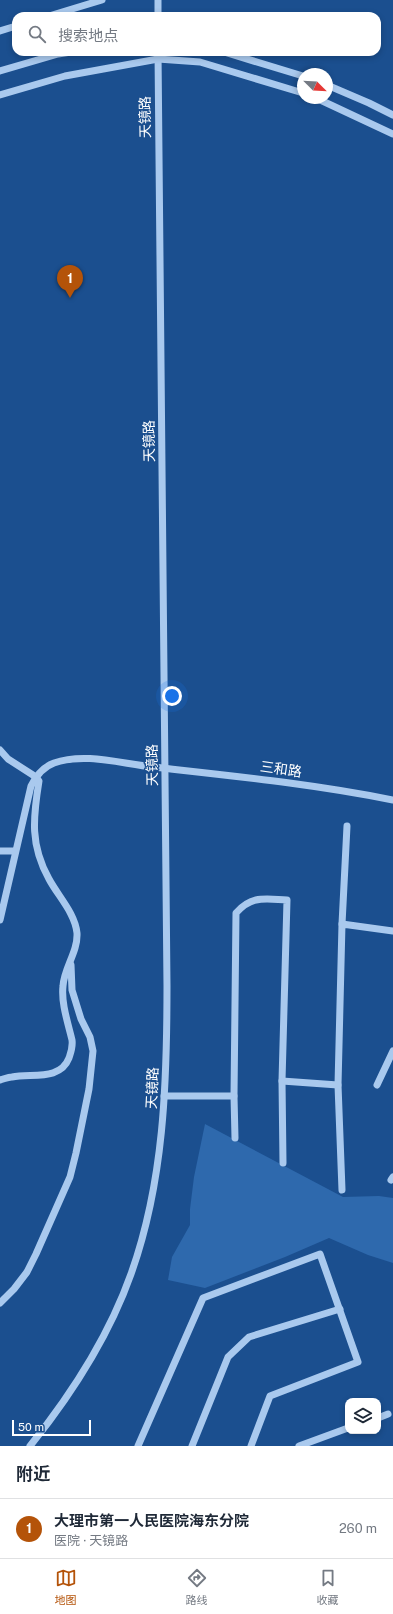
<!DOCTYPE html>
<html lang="zh">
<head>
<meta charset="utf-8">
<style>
	:root { --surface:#fff; --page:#f2f2f3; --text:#1f2937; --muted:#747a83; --line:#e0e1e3; --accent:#b45309 }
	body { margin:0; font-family:"Public Sans","Noto Sans SC",sans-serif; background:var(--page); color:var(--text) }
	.controls { position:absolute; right:12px; bottom:12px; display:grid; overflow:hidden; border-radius:8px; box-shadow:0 2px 6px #0003 }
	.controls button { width:36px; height:36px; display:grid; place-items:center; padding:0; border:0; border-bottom:1px solid var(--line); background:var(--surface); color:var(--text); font:20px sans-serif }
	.compass { position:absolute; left:297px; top:68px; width:36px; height:36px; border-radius:50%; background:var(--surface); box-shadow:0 2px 6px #0003; rotate:114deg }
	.scale { position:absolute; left:12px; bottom:10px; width:79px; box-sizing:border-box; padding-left:4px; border:2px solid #fff; border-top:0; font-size:11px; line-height:14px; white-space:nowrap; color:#fff; -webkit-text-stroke:3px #1b4f8f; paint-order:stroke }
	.you { position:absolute; left:172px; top:696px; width:14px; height:14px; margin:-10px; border:3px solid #fff; border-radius:50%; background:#1a73e8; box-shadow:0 0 0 6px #1a73e833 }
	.badge { display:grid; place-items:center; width:26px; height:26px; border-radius:50%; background:var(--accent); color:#fff; font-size:13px; font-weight:700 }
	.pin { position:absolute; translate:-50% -33px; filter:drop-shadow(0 1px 2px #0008) }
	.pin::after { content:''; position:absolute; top:21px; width:14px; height:12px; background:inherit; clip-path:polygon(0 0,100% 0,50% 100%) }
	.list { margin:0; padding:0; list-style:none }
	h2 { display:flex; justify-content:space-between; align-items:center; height:52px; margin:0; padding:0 16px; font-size:17px }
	h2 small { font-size:13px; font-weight:400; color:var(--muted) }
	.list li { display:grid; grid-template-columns:26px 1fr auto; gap:12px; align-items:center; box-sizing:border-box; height:60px; padding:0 16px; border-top:1px solid var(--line) }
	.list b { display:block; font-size:15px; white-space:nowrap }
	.list p { margin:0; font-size:13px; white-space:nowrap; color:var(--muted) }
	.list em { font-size:13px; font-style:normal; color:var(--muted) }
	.icon { flex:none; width:22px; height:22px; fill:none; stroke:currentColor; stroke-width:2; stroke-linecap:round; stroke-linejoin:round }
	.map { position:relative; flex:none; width:393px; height:1446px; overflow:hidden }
	.search { position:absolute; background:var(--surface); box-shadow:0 2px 6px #0003; left:12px; right:12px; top:12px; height:44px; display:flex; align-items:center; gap:10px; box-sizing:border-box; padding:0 14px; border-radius:12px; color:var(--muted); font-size:15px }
	.sheet { height:112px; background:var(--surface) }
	nav { display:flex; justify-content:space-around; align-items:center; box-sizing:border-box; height:56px; border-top:1px solid var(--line); background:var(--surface); font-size:11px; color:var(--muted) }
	nav a { display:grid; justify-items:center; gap:2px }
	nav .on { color:var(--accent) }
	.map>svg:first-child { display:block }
</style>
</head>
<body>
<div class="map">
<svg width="393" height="1446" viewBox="0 0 393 1446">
	<rect width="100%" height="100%" fill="#1b4f8f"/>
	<polygon fill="#2e69ad" points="205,1124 343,1197 379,1196 393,1198 393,1263 368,1255 329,1238 285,1257 205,1288 168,1280 172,1257 190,1225 190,1209 194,1177"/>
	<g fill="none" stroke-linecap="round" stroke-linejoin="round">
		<g stroke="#a9c9ee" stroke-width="7">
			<polyline points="158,0 158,16"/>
			<polyline points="49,16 102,0"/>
			<polyline points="0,31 16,26"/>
			<polyline points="224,52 303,76"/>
			<polyline points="0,71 58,54 71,52"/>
			<polyline points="327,85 369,103 393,115"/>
			<polyline points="0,95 65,76 158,59 200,62 303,93"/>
			<polyline points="316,98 393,134"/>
			<path d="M0,750L8,759L36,777L39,781C33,818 30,845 49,879C58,896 75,913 77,933C78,952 64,968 63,986C61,1003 68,1023 72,1040C73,1047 71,1052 69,1058C60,1081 32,1073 12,1077C8,1077 4,1079 0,1080"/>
			<polyline points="0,851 15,851"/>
			<path d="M0,920L31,786C36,776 43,767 54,763C85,752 122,764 153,767C233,776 314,784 393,800"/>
			<polyline points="342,924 347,826"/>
			<polyline points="282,1081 283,1163"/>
			<polyline points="338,1085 342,1190"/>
			<polyline points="377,1085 393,1051"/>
			<path d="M164,1096H234L236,913C252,895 265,899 287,900L282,1081L338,1085L342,924L393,931"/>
			<polyline points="234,1096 235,1138"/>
			<polyline points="391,1180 393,1177"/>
			<polyline points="0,1303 14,1289 27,1272 36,1254 70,1177 76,1153 89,1089 93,1051 90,1037 81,1019 72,990 71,965"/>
			<polyline points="378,1418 388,1414"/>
			<path d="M30,1446C71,1395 109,1336 131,1274C164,1182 167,1083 167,986L158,52"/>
			<polyline points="138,1446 203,1298 320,1254 358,1362 270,1396 251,1446"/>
			<polyline points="192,1446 228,1357 249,1337 340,1309"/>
			<polyline points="299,1446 348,1428"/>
		</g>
	</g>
	<g text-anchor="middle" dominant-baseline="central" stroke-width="3" stroke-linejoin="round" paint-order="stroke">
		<g font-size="14" fill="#fff" stroke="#1b4f8f">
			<text transform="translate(145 117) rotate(-91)">天镜路</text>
			<text transform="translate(149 441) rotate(-91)">天镜路</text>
			<text transform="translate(152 765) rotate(-91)">天镜路</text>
			<text transform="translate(281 769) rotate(8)">三和路</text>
			<text transform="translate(152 1088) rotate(-87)">天镜路</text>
		</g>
	</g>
</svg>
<div class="controls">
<button><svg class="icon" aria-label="layers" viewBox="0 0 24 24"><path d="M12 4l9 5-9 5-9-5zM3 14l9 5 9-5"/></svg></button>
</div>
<svg class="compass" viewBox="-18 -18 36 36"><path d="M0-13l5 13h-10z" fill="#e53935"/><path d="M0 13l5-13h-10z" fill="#747a83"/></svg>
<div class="scale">50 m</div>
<div class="you"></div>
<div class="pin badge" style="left:70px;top:298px">1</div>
<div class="search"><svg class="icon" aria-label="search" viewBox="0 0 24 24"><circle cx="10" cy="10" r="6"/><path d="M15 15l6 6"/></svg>搜索地点</div>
</div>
<section class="sheet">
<h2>附近<small></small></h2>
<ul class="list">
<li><span class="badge">1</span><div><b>大理市第一人民医院海东分院</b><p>医院 · 天镜路</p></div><em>260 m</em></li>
</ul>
</section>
<nav>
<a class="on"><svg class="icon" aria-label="map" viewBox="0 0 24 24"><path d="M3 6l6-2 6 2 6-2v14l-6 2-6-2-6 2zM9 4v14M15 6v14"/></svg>地图</a>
<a><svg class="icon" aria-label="directions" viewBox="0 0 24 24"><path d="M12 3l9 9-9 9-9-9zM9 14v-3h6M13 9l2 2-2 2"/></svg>路线</a>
<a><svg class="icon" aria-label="saved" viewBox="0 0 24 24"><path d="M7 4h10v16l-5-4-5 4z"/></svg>收藏</a>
</nav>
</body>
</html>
